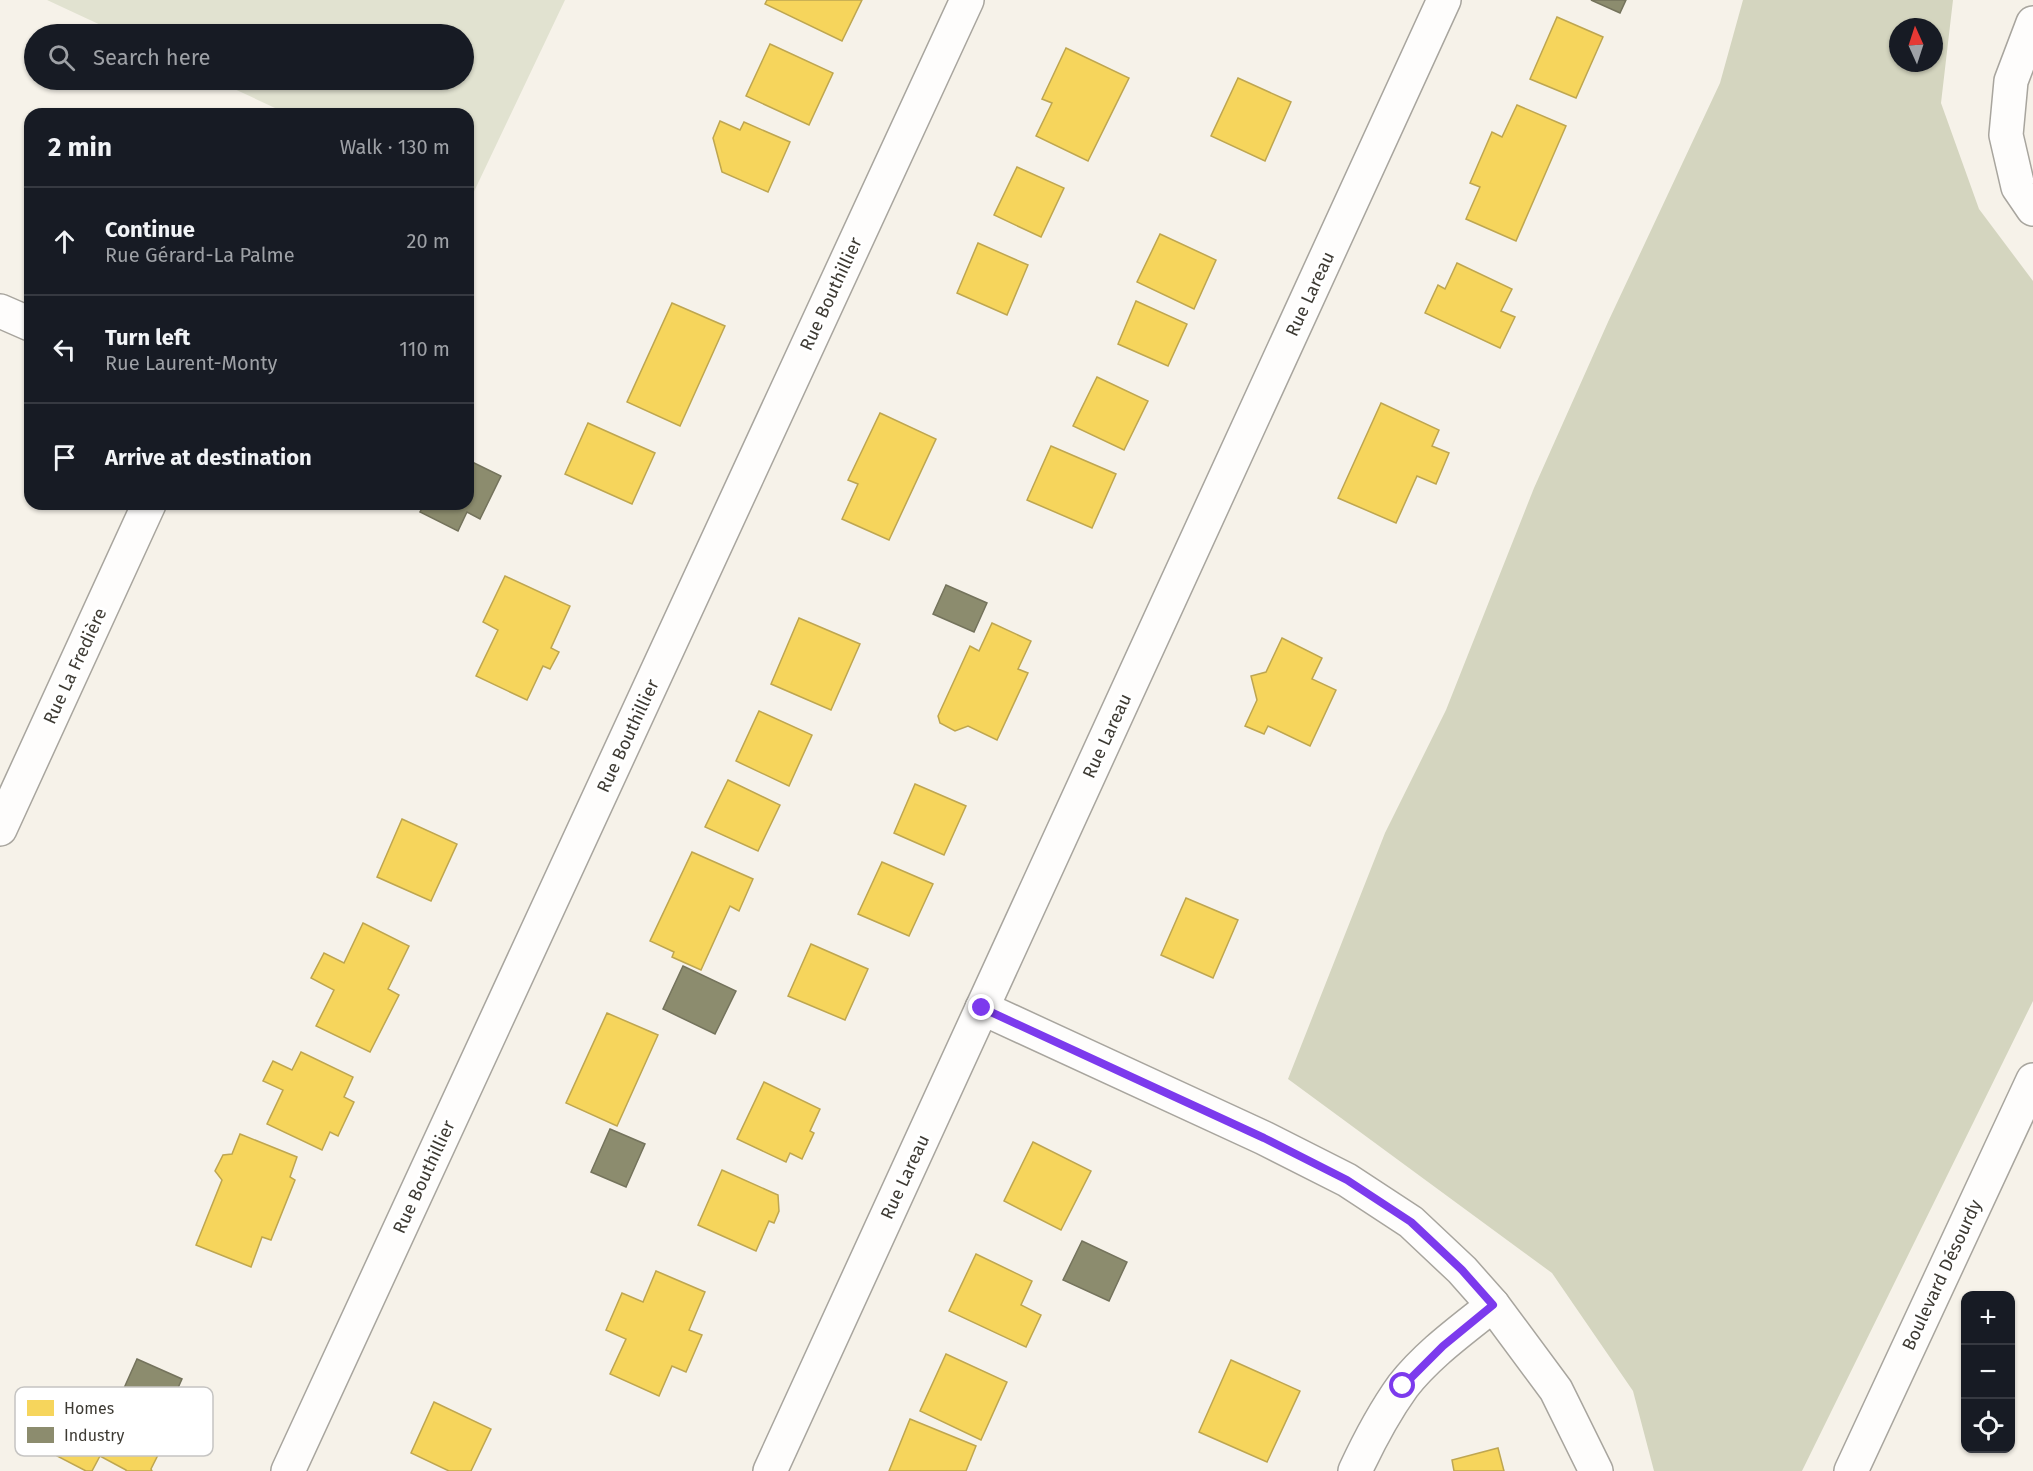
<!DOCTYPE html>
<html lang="en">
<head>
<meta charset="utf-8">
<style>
	:root { --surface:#171b24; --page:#20242c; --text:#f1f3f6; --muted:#9ea1a6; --line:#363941 }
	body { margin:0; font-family:"Fira Sans",sans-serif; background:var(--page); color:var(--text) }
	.controls { position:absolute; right:18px; bottom:18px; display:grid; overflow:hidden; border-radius:12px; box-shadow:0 2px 4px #0004 }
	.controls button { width:54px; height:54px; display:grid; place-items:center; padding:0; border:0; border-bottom:2px solid var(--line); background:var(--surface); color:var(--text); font:30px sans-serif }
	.compass { position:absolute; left:1889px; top:18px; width:54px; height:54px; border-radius:50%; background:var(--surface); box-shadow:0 2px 4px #0004; rotate:357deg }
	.stop { position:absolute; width:18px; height:18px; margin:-14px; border:4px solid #7c3aed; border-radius:50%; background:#fff }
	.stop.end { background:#7c3aed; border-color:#fff; box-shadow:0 2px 6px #0008 }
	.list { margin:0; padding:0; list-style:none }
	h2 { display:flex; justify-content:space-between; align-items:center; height:78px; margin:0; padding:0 24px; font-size:26px }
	h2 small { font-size:20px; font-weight:400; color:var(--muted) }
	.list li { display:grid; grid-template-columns:39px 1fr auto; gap:18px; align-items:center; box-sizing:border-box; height:108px; padding:0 24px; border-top:2px solid var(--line) }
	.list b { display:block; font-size:22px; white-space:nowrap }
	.list p { margin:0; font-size:20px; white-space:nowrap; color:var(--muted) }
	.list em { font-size:20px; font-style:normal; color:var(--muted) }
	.icon { flex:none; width:33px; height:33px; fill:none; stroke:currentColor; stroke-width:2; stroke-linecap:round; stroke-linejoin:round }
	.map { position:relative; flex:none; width:2033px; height:1471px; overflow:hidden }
	.search { position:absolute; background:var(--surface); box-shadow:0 2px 4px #0004; left:24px; top:24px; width:450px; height:66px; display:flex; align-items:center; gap:15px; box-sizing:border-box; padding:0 21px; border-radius:33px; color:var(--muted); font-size:22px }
	.panel { position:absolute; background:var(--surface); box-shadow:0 2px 4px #0004; left:24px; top:108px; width:450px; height:402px; border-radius:18px }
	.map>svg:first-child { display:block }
</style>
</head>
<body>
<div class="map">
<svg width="2033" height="1471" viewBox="0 0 2033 1471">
	<rect width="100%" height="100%" fill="#f6f2e9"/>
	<polygon fill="#e1e2d0" points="47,0 565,0 470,200 468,199 468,114 288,114 215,80 464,80 464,34 120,34"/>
	<path fill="#d4d5bf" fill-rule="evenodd" d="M1743,0H1953L1941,103L1979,209L2033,281V1001L1802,1471H1654L1633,1391L1552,1273L1288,1079L1385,833L1446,710L1534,488L1608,322L1720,83ZM1898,27H1934V63H1898Z"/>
	<g fill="#f6d55c" stroke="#bea650" stroke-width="1.5">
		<polygon points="767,0 862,0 842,41 765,4"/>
		<polygon points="1557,17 1603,37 1576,98 1530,79"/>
		<polygon points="770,44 833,73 809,125 746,96"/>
		<polygon points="1066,48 1129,78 1088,161 1036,136 1052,103 1042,99"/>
		<polygon points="1238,78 1291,102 1265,161 1211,136"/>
		<polygon points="1517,105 1566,126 1516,241 1466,219 1480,187 1470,183 1492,132 1502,137"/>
		<polygon points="720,121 740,130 744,122 790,142 768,192 722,172 713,138"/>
		<polygon points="1017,167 1064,188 1041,237 994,215"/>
		<polygon points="1160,234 1216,260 1194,309 1137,282"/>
		<polygon points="978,243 1028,265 1007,315 957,293"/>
		<polygon points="1457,263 1512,289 1501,311 1515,317 1500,348 1425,313 1438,285 1445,289"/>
		<polygon points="1136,301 1187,324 1168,366 1118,344"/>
		<polygon points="672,303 725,326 680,426 627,402"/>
		<polygon points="1097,377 1148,401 1124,450 1073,426"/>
		<polygon points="1381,403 1439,430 1432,446 1449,453 1436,484 1417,476 1396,523 1338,498"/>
		<polygon points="880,413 936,439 889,540 842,519 858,484 848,480"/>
		<polygon points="588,423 655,453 632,504 565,474"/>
		<polygon points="1051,446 1116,474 1092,528 1027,500"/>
		<polygon points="505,576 570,606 551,648 559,652 550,669 543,666 527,700 476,676 498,630 483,622"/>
		<polygon points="799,618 860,644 831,710 771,684"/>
		<polygon points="992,623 1031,641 1018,669 1028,673 997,740 968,726 955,731 940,723 938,716 970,646 979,651"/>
		<polygon points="1282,638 1322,658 1312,679 1336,690 1310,746 1268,726 1264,734 1245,726 1257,700 1251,676 1266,672"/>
		<polygon points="759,711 812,735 789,786 736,761"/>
		<polygon points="728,780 780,805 758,851 705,827"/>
		<polygon points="915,784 966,806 944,855 894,833"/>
		<polygon points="402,819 457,844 431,901 377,877"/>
		<polygon points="692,852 753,879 739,911 730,906 701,970 672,957 674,952 650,941"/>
		<polygon points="882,862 933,884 909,936 858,914"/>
		<polygon points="1186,898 1238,920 1213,978 1161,955"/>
		<polygon points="363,923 409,946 388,989 399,995 370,1052 316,1026 334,990 311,978 324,953 344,963"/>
		<polygon points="811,944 868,969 845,1020 788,996"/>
		<polygon points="607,1013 658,1035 617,1126 566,1103"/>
		<polygon points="301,1052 353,1077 344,1097 354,1102 338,1136 330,1132 322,1150 267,1124 283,1090 263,1081 273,1061 292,1070"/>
		<polygon points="764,1082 820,1109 810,1131 814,1133 802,1159 790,1153 786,1162 737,1139"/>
		<polygon points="240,1134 297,1157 290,1177 295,1180 271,1240 262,1237 251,1267 196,1245 222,1180 215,1171 223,1155 232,1154"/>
		<polygon points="1033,1142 1091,1171 1061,1230 1004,1201"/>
		<polygon points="722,1170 778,1195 779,1211 774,1223 769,1221 756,1251 698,1225"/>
		<polygon points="976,1254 1032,1281 1021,1305 1041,1315 1026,1347 949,1311"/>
		<polygon points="656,1271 705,1292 689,1330 702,1335 686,1372 672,1366 659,1396 610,1374 626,1339 606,1330 622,1293 643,1302"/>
		<polygon points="946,1354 1007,1382 981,1440 920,1411"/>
		<polygon points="1231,1360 1300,1391 1267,1462 1199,1432"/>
		<polygon points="434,1402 491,1429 471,1471 449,1471 411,1453"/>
		<polygon points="111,1413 165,1441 151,1469 152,1471 126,1471 126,1470 100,1456 92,1471 86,1471 57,1456 76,1417 102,1431"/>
		<polygon points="910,1419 976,1446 966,1471 889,1471"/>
		<polygon points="1498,1448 1504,1471 1454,1471 1452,1460"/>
	</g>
	<g fill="#8c8c6e" stroke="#74735c" stroke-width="1.5">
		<polygon points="1591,0 1626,0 1620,13"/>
		<polygon points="468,460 501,476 480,519 467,512 458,531 420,512 424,504 468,504"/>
		<polygon points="946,585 987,603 974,632 933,614"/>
		<polygon points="683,966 736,991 715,1034 663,1009"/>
		<polygon points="610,1129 645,1144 626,1187 591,1172"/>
		<polygon points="1082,1241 1127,1262 1109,1301 1063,1280"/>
		<polygon points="137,1359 182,1379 165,1417 120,1397"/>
	</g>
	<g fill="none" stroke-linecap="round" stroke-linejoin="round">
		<defs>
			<g id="street">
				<polyline points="2033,23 2011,81 2006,135 2018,187 2033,209"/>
				<polyline points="0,311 30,324"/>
				<polyline points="0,829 149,504"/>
				<polyline points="982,1008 1264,1138 1347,1180 1411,1222 1462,1270 1493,1305 1556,1390 1596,1471"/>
				<polyline points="288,1471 967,0"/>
				<polyline points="770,1471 1444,0"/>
				<path d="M1355,1471C1368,1443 1385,1411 1403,1386C1428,1354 1462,1330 1493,1305"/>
				<polyline points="1851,1471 2033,1080"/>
			</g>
		</defs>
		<use href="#street" stroke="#a8a59e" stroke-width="36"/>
		<use href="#street" stroke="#fefdfc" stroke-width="33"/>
	</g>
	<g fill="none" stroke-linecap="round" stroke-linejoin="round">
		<polyline stroke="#7c3aed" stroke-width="8" points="982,1008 1264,1138 1347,1180 1411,1222 1462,1270 1493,1305 1443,1346 1403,1386"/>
	</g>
	<g text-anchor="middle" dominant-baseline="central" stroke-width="6" stroke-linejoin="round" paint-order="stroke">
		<g font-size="18" fill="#3d3a33" stroke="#fff">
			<text transform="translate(831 294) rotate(-65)">Rue Bouthillier</text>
			<text transform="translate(1310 294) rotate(-65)">Rue Lareau</text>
			<text transform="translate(75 666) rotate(-65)">Rue La Fredière</text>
			<text transform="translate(628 736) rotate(-65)">Rue Bouthillier</text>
			<text transform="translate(1107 736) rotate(-65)">Rue Lareau</text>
			<text transform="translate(424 1177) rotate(-65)">Rue Bouthillier</text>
			<text transform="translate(905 1177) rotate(-65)">Rue Lareau</text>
			<text transform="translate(1942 1275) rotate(-65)">Boulevard Désourdy</text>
		</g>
	</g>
	<rect x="15" y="1387" width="198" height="69" rx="9" fill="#fff" stroke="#c5c4c2" stroke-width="1.5"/>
	<rect x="27" y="1400" width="27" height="16" fill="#f6d55c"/>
	<rect x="27" y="1427" width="27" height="16" fill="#8c8c6e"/>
	<g font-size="16" fill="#3d3a33">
		<text x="64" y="1414">Homes</text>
		<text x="64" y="1441">Industry</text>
	</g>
</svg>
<div class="controls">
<button>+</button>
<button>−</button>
<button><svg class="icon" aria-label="locate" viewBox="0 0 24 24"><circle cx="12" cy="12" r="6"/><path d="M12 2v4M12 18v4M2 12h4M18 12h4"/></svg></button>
</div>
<svg class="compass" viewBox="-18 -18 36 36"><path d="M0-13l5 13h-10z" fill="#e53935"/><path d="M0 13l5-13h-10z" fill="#9ea1a6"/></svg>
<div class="stop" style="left:1403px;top:1386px"></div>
<div class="stop end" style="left:982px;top:1008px"></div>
<div class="search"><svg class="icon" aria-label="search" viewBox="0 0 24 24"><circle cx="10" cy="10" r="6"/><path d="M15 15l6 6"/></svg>Search here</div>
<section class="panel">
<h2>2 min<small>Walk · 130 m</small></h2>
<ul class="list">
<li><svg class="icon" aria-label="ahead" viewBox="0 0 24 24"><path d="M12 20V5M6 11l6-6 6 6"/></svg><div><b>Continue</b><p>Rue Gérard-La Palme</p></div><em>20 m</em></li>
<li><svg class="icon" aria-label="left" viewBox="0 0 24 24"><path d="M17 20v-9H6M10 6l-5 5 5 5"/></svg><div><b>Turn left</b><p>Rue Laurent-Monty</p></div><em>110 m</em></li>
<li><svg class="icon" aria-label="arrive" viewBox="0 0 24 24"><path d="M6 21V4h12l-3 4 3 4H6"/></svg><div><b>Arrive at destination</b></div></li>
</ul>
</section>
</div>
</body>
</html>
